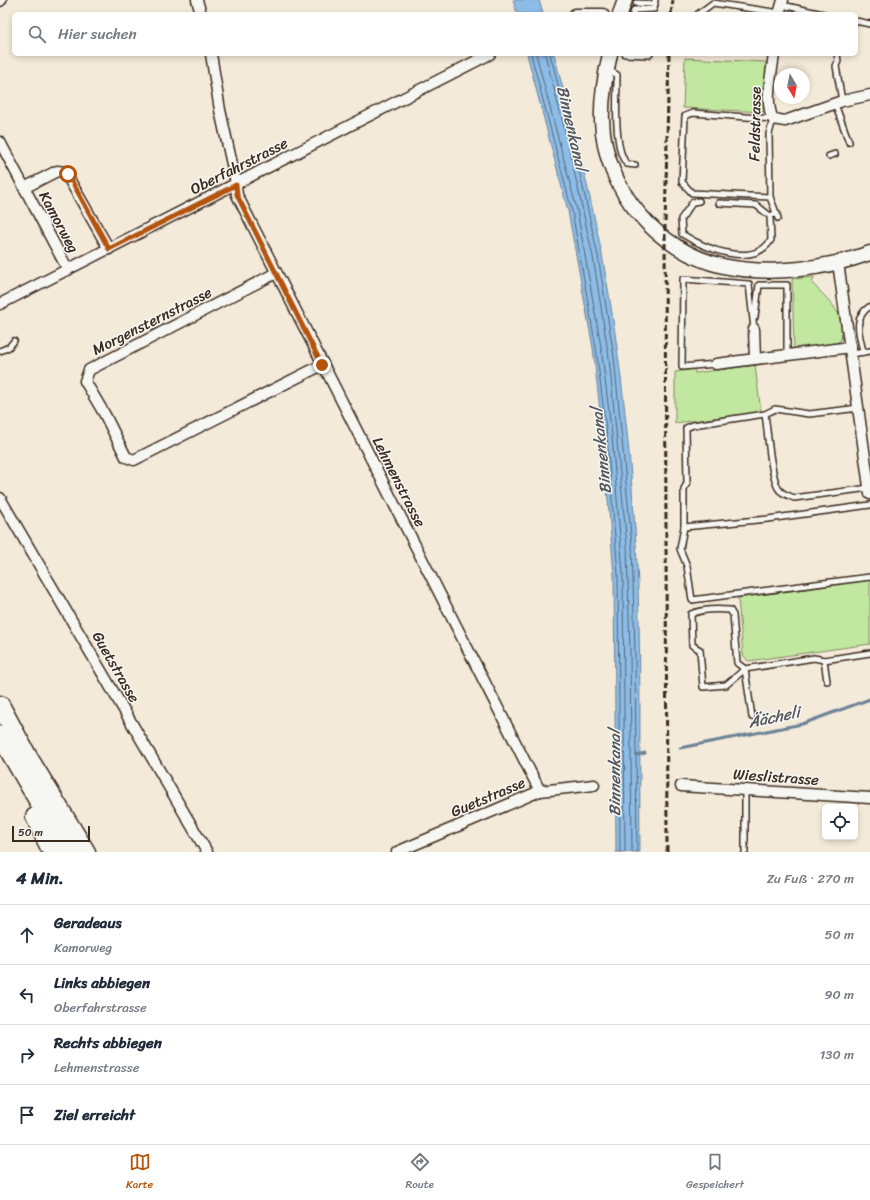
<!DOCTYPE html>
<html lang="de">
<head>
<meta charset="utf-8">
<style>
	:root { --surface:#fff; --page:#f6f6f7; --text:#1f2937; --muted:#747a83; --line:#e0e1e3; --accent:#b45309 }
	body { margin:0; font-family:Sriracha,sans-serif; background:var(--page); color:var(--text) }
	.controls { position:absolute; right:12px; bottom:12px; display:grid; overflow:hidden; border-radius:6px; box-shadow:0 2px 6px #0003 }
	.controls button { width:36px; height:36px; display:grid; place-items:center; padding:0; border:0; border-bottom:1px solid var(--line); background:var(--surface); color:var(--text); font:20px sans-serif }
	.compass { position:absolute; left:774px; top:68px; width:36px; height:36px; border-radius:50%; background:var(--surface); box-shadow:0 2px 6px #0003; rotate:170deg }
	.scale { position:absolute; left:12px; bottom:10px; width:78px; box-sizing:border-box; padding-left:4px; border:2px solid #3b2a1e; border-top:0; font-size:11px; line-height:14px; white-space:nowrap; color:#3b2a1e; -webkit-text-stroke:3px #f6f6f2; paint-order:stroke }
	.stop { position:absolute; width:12px; height:12px; margin:-9px; border:3px solid #b45309; border-radius:50%; background:#fff }
	.stop.end { background:#b45309; border-color:#fff; box-shadow:0 1px 4px #0008 }
	.list { margin:0; padding:0; list-style:none }
	h2 { display:flex; justify-content:space-between; align-items:center; height:52px; margin:0; padding:0 16px; font-size:17px }
	h2 small { font-size:13px; font-weight:400; color:var(--muted) }
	.list li { display:grid; grid-template-columns:26px 1fr auto; gap:12px; align-items:center; box-sizing:border-box; height:60px; padding:0 16px; border-top:1px solid var(--line) }
	.list b { display:block; font-size:15px; white-space:nowrap }
	.list p { margin:0; font-size:13px; white-space:nowrap; color:var(--muted) }
	.list em { font-size:13px; font-style:normal; color:var(--muted) }
	.icon { flex:none; width:22px; height:22px; fill:none; stroke:currentColor; stroke-width:2; stroke-linecap:round; stroke-linejoin:round }
	.map { position:relative; flex:none; width:870px; height:852px; overflow:hidden }
	.search { position:absolute; background:var(--surface); box-shadow:0 2px 6px #0003; left:12px; right:12px; top:12px; height:44px; display:flex; align-items:center; gap:10px; box-sizing:border-box; padding:0 14px; border-radius:6px; color:var(--muted); font-size:15px }
	.sheet { height:292px; background:var(--surface) }
	nav { display:flex; justify-content:space-around; align-items:center; box-sizing:border-box; height:56px; border-top:1px solid var(--line); background:var(--surface); font-size:11px; color:var(--muted) }
	nav a { display:grid; justify-items:center; gap:2px }
	nav .on { color:var(--accent) }
	.map>svg:first-child { display:block }
</style>
</head>
<body>
<div class="map">
<svg width="870" height="852" viewBox="0 0 870 852">
	<rect width="100%" height="100%" fill="#f4ead9"/>
	<filter id="ink" filterUnits="userSpaceOnUse"><feTurbulence type="fractalNoise" baseFrequency=".025" numOctaves="2"/><feDisplacementMap in="SourceGraphic" scale="8" xChannelSelector="R" yChannelSelector="G"/><feConvolveMatrix kernelMatrix="1 2 1 2 8 2 1 2 1" color-interpolation-filters="sRGB"/></filter>
	<g filter="url(#ink)">
		<g fill="#c2e7a1" stroke="#7e8860">
			<polygon points="685,58 766,62 764,112 683,108"/>
			<path d="M814,277L812,283C828,300 848,315 841,340L836,343L794,349L792,279Z"/>
			<polygon points="755,365 761,412 675,423 675,372 694,369 695,373"/>
			<polygon points="870,580 870,644 748,661 743,655 738,598"/>
		</g>
		<g fill="#8cbde8" stroke="#6c8297">
			<polygon points="513,0 539,0 543,14 517,14"/>
			<path d="M527,54H554C571,120 589,187 602,255C620,350 630,448 636,544C642,647 639,750 640,852H616L614,575L603,437L593,348L568,211Z"/>
		</g>
		<g fill="none" stroke-linecap="round" stroke-linejoin="round">
			<g stroke="#5b656f" stroke-width="1">
				<polyline points="531,54 572,211 596,348 607,437 618,574 620,852"/>
				<polyline points="536,54 577,210 601,347 612,436 623,574 625,852"/>
				<polyline points="545,54 568,143 593,257 609,358 627,546 630,653 632,852"/>
				<polyline points="550,54 573,142 598,256 614,357 632,545 635,653 637,852"/>
			</g>
			<g stroke="#6c8297" stroke-width="3">
				<polyline points="680,748 802,724 870,699"/>
				<polyline points="637,755 645,753"/>
			</g>
			<defs>
				<g id="lane">
					<polyline points="636,3 655,4"/>
					<polyline points="782,5 823,14"/>
					<polyline points="633,14 634,10 654,9 655,0"/>
					<polyline points="698,14 713,3 780,13"/>
					<polyline points="856,21 870,24"/>
					<polyline points="625,54 649,55 650,54"/>
					<polyline points="837,54 838,61 836,66 842,101"/>
					<path d="M607,69L617,75C617,96 613,150 627,164L635,165"/>
					<polyline points="835,104 849,142"/>
					<polyline points="829,156 835,154"/>
					<polyline points="770,197 692,193 682,182 685,116 693,113 773,119 769,134 770,197 778,218"/>
					<path d="M699,201L693,202L681,219L682,234C704,248 753,269 771,240L770,216"/>
					<polyline points="719,203 756,205 770,216 777,213"/>
					<polyline points="755,317 759,285 787,285 787,355"/>
					<polyline points="0,351 9,347 14,341"/>
					<path d="M863,352C860,335 852,319 869,307"/>
					<polyline points="852,354 870,351"/>
					<polyline points="716,364 682,367 683,279 749,284 754,329"/>
					<path d="M859,408L809,414L775,409L765,414C768,433 770,473 778,488C781,494 788,495 794,498L869,488"/>
					<polyline points="870,505 768,519 684,527 680,549 687,566 692,600 870,577"/>
					<polyline points="684,527 684,489 687,483 686,428 693,425 765,414"/>
					<polyline points="824,660 827,681"/>
					<path d="M752,717L745,669L737,663L733,615L730,610C719,609 702,609 691,614L692,645L700,650L703,687L726,685L745,669L814,658L824,660L870,653"/>
					<polyline points="745,790 745,852"/>
				</g>
				<g id="street">
					<polyline points="197,0 201,14"/>
					<polyline points="0,1 1,0"/>
					<polyline points="575,14 603,14"/>
					<polyline points="779,14 783,0"/>
					<polyline points="211,54 220,110 235,178 237,195 540,791"/>
					<path d="M774,54C772,73 764,101 773,119L785,121L842,101L870,95"/>
					<polyline points="0,142 68,270"/>
					<polyline points="24,188 57,171 65,172 109,249"/>
					<polyline points="838,262 870,494"/>
					<polyline points="276,273 89,370 85,381 105,415 126,457 134,460 322,365"/>
					<polyline points="0,304 490,54"/>
					<polyline points="754,329 755,359"/>
					<polyline points="716,364 851,347"/>
					<polyline points="0,498 207,852"/>
					<polyline points="681,786 870,798"/>
					<polyline points="397,852 540,791 594,785"/>
				</g>
				<g id="secondary">
					<polyline points="620,14 625,0"/>
					<path d="M610,54C605,76 601,98 602,120C604,189 657,251 723,266C770,276 826,269 870,253"/>
				</g>
				<g id="highway">
					<polyline points="0,705 28,757 86,852"/>
					<polyline points="0,735 68,852"/>
					<polyline points="35,817 52,852"/>
				</g>
			</defs>
			<use href="#lane" stroke="#3b2a1e" stroke-width="8"/>
			<use href="#street" stroke="#3b2a1e" stroke-width="13"/>
			<use href="#secondary" stroke="#3b2a1e" stroke-width="17"/>
			<use href="#highway" stroke="#3b2a1e" stroke-width="21"/>
			<use href="#lane" stroke="#f6f6f2" stroke-width="5"/>
			<use href="#street" stroke="#f6f6f2" stroke-width="10"/>
			<use href="#secondary" stroke="#f6f6f2" stroke-width="14"/>
			<use href="#highway" stroke="#f6f6f2" stroke-width="18"/>
			<g stroke="#3b2a1e" stroke-width="3" stroke-dasharray="6 3" stroke-linecap="butt">
				<polyline points="671,14 673,0"/>
				<polyline points="667,852 665,226 669,54"/>
			</g>
		</g>
	</g>
	<g fill="none" stroke-linecap="round" stroke-linejoin="round" filter="url(#ink)">
		<polyline stroke="#b45309" stroke-width="5" points="68,174 109,249 236,185 237,195 322,365"/>
	</g>
	<g text-anchor="middle" dominant-baseline="central" stroke-width="3" stroke-linejoin="round" paint-order="stroke">
		<g font-size="15" fill="#3b2a1e" stroke="#f6f6f2">
			<text transform="translate(755 124) rotate(-89)">Feldstrasse</text>
			<text transform="translate(239 166) rotate(-27)">Oberfahrstrasse</text>
			<text transform="translate(59 222) rotate(62)">Kamorweg</text>
			<text transform="translate(152 321) rotate(-27)">Morgensternstrasse</text>
			<text transform="translate(399 482) rotate(63)">Lehmenstrasse</text>
			<text transform="translate(116 667) rotate(60)">Guetstrasse</text>
			<text transform="translate(776 777) rotate(4)">Wieslistrasse</text>
			<text transform="translate(488 797) rotate(-23)">Guetstrasse</text>
		</g>
		<g font-size="16" font-style="italic" fill="#53565b" stroke="#f6f6f2">
			<text transform="translate(572 128) rotate(77)">Binnenkanal</text>
			<text transform="translate(601 451) rotate(-96)">Binnenkanal</text>
			<text transform="translate(774 717) rotate(-12)">Äächeli</text>
			<text transform="translate(614 773) rotate(-90)">Binnenkanal</text>
		</g>
	</g>
</svg>
<div class="controls">
<button><svg class="icon" aria-label="locate" viewBox="0 0 24 24"><circle cx="12" cy="12" r="6"/><path d="M12 2v4M12 18v4M2 12h4M18 12h4"/></svg></button>
</div>
<svg class="compass" viewBox="-18 -18 36 36"><path d="M0-13l5 13h-10z" fill="#e53935"/><path d="M0 13l5-13h-10z" fill="#747a83"/></svg>
<div class="scale">50 m</div>
<div class="stop" style="left:68px;top:174px"></div>
<div class="stop end" style="left:322px;top:365px"></div>
<div class="search"><svg class="icon" aria-label="search" viewBox="0 0 24 24"><circle cx="10" cy="10" r="6"/><path d="M15 15l6 6"/></svg>Hier suchen</div>
</div>
<section class="sheet">
<h2>4 Min.<small>Zu Fuß · 270 m</small></h2>
<ul class="list">
<li><svg class="icon" aria-label="ahead" viewBox="0 0 24 24"><path d="M12 20V5M6 11l6-6 6 6"/></svg><div><b>Geradeaus</b><p>Kamorweg</p></div><em>50 m</em></li>
<li><svg class="icon" aria-label="left" viewBox="0 0 24 24"><path d="M17 20v-9H6M10 6l-5 5 5 5"/></svg><div><b>Links abbiegen</b><p>Oberfahrstrasse</p></div><em>90 m</em></li>
<li><svg class="icon" aria-label="right" viewBox="0 0 24 24"><path d="M7 20v-9h11M14 6l5 5-5 5"/></svg><div><b>Rechts abbiegen</b><p>Lehmenstrasse</p></div><em>130 m</em></li>
<li><svg class="icon" aria-label="arrive" viewBox="0 0 24 24"><path d="M6 21V4h12l-3 4 3 4H6"/></svg><div><b>Ziel erreicht</b></div></li>
</ul>
</section>
<nav>
<a class="on"><svg class="icon" aria-label="map" viewBox="0 0 24 24"><path d="M3 6l6-2 6 2 6-2v14l-6 2-6-2-6 2zM9 4v14M15 6v14"/></svg>Karte</a>
<a><svg class="icon" aria-label="directions" viewBox="0 0 24 24"><path d="M12 3l9 9-9 9-9-9zM9 14v-3h6M13 9l2 2-2 2"/></svg>Route</a>
<a><svg class="icon" aria-label="saved" viewBox="0 0 24 24"><path d="M7 4h10v16l-5-4-5 4z"/></svg>Gespeichert</a>
</nav>
</body>
</html>
